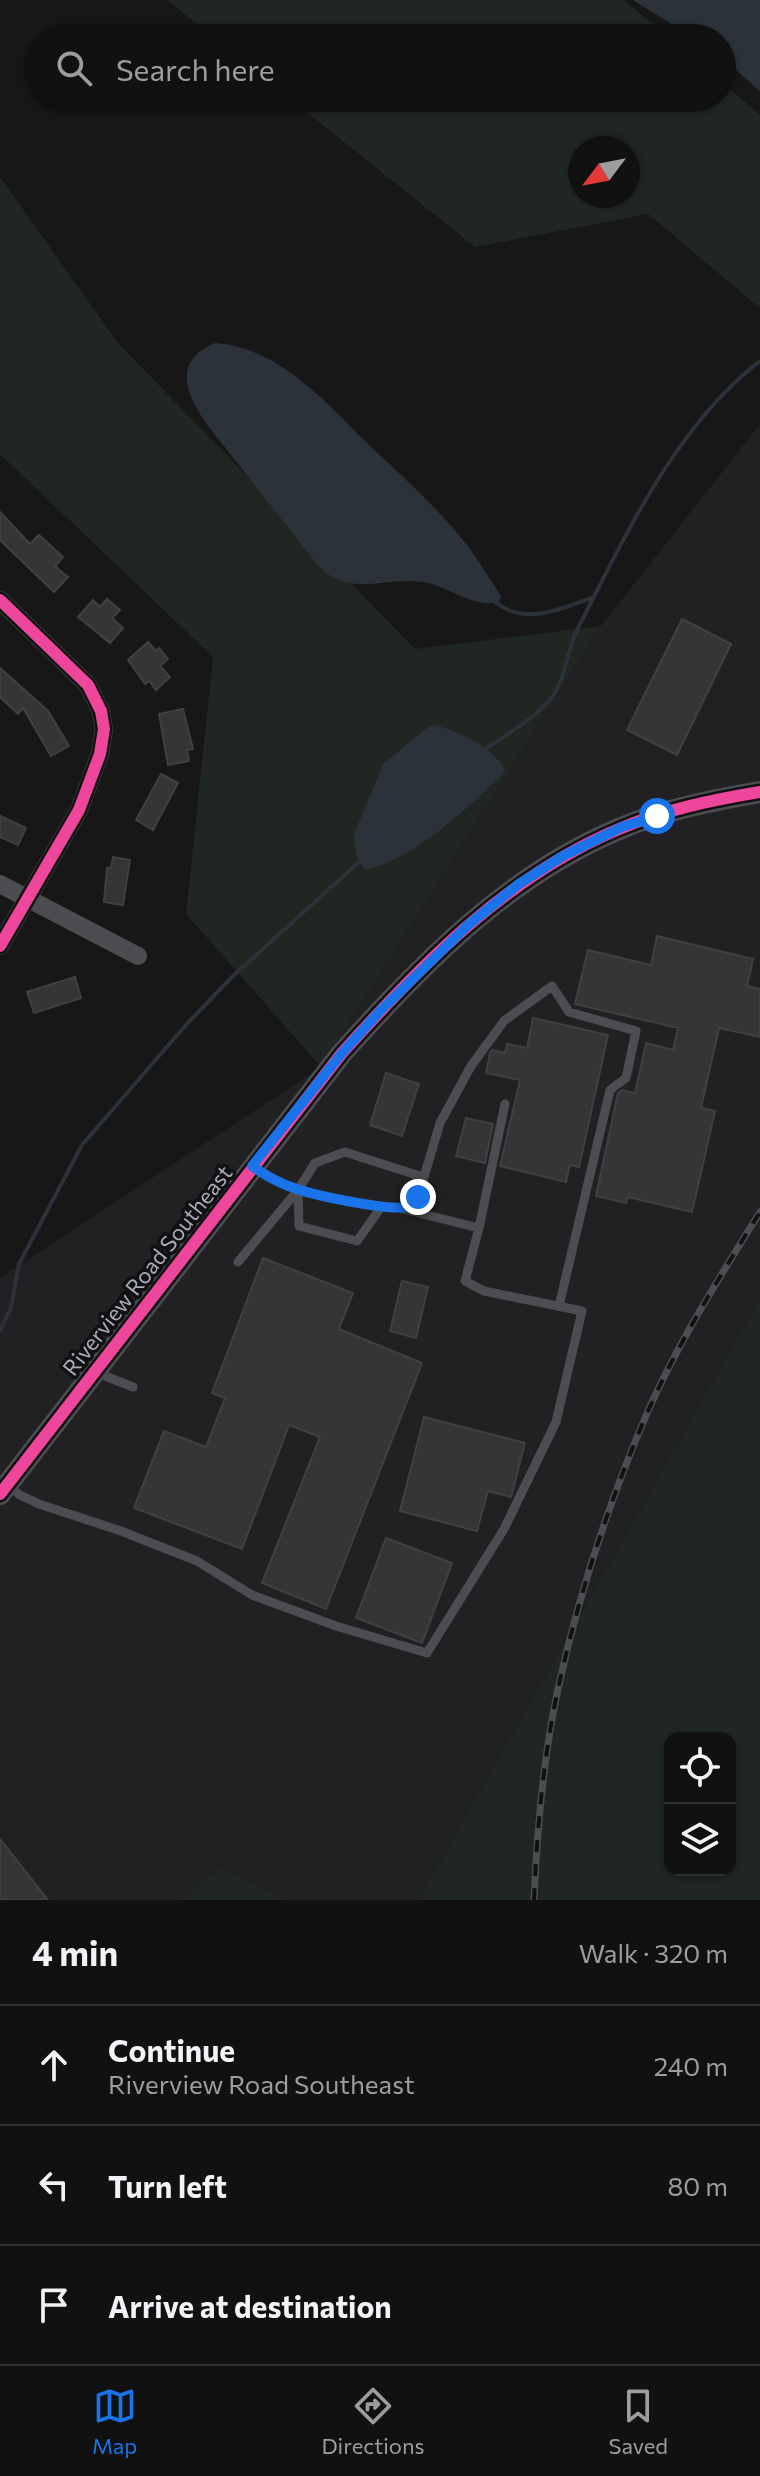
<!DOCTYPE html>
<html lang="en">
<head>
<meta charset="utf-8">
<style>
	:root { --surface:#111; --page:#1a1a1a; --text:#f1f3f6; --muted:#9c9d9f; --line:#303131; --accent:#1a73e8 }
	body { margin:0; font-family:Commissioner,sans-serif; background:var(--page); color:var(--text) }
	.controls { position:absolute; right:24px; bottom:24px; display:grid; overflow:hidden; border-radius:16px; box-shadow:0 2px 6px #0004 }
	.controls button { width:72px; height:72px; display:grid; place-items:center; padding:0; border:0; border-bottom:2px solid var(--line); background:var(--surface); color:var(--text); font:40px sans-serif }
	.compass { position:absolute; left:568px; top:136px; width:72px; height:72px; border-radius:50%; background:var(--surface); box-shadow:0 2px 6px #0004; rotate:238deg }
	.stop { position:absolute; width:24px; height:24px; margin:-18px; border:6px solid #1a73e8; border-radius:50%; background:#fff }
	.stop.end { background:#1a73e8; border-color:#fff; box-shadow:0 2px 8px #0008 }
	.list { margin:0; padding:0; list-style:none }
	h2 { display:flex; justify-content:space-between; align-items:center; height:104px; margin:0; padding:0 32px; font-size:34px }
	h2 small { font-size:26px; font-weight:400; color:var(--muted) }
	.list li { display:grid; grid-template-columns:52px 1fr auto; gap:24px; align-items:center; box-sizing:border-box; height:120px; padding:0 32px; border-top:2px solid var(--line) }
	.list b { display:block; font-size:30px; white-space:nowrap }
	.list p { margin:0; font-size:26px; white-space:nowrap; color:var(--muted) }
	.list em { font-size:26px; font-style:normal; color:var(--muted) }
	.icon { flex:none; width:44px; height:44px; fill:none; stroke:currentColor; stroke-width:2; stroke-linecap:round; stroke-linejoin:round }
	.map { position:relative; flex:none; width:760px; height:1900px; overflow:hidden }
	.search { position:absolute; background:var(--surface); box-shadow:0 2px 6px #0004; left:24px; right:24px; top:24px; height:88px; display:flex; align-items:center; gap:20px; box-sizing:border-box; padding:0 28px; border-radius:44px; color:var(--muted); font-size:30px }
	.sheet { height:464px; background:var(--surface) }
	nav { display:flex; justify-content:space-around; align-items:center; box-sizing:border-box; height:112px; border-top:2px solid var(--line); background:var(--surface); font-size:22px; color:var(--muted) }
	nav a { display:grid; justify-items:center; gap:4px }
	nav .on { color:var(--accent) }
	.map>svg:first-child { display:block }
</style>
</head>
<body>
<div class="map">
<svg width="760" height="1900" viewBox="0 0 760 1900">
	<rect width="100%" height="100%" fill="#171717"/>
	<polygon fill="#212123" points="760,424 760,1298 418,1900 285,1900 220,1866 181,1900 0,1900 0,1278 321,1067 601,626"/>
	<g fill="#202621" fill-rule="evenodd">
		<polygon points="167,0 624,0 670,38 215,38"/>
		<path d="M722,82L760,115V308L648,214L475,247L289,98H722ZM580,148H628V196H580Z"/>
		<polygon points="0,177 118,343 415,649 601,626 321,1067 186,914 213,657 0,454"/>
		<path d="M760,1298V1900H418ZM670,1738H730V1870H670Z"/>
		<polygon points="220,1866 285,1900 181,1900"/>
	</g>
	<g fill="#2b3239">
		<polygon points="633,0 760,0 760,91 722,58 722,38 694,38"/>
		<path d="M215,343C281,348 325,402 369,445C403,477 438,508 467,545C479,561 490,579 501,596L499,602C474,608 452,589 428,583C389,574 355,599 320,568L205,422C185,391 173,361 215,343Z"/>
		<path d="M431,725C451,726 499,751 505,771C471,806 413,860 365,870L356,854L354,834L384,763Z"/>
	</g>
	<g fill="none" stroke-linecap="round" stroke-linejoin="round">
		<g stroke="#2b3239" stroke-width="4">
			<path d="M495,602C524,626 561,609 591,598"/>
			<path d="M485,749C506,735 532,720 549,701C566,681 566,651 578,628C625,536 677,424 760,361"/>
			<polyline points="0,1330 11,1308 19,1264 82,1145 185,1026 232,977 360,861"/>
		</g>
	</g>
	<g fill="#353537" stroke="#404043" stroke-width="2">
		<polygon points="0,512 30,544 39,535 63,557 55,566 68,577 54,592 0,540"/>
		<polygon points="107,599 120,610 112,618 123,628 110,643 78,617 93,600 100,607"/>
		<polygon points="682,619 731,644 677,755 627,730"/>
		<polygon points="148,642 156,651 159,648 168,659 160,666 170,677 156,690 149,681 145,684 128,660"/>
		<polygon points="0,668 48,711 69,746 51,756 23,708 18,714 0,697"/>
		<polygon points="183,709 193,749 187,750 189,761 168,765 159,714"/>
		<polygon points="161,774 178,783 153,830 136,820"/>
		<polygon points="0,816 26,828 18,845 0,837"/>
		<polygon points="113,857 130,860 123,905 104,902 107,868 111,868"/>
		<polygon points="657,936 753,959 747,986 760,989 760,1037 719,1028 701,1108 715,1111 692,1212 628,1197 626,1203 596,1196 618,1093 622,1090 635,1093 646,1043 673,1050 678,1028 575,1004 588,950 651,965"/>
		<polygon points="75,977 81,998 34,1013 27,992"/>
		<polygon points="533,1018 608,1035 579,1167 570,1165 566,1182 500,1166 520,1080 486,1073 490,1053 492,1050 505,1053 507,1044 527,1048"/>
		<polygon points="386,1073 419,1084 402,1136 370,1125"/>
		<polygon points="466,1118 493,1124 485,1163 456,1156"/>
		<polygon points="263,1258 353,1293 339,1329 422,1363 326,1609 262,1583 320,1437 289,1425 242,1549 134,1508 164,1431 206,1447 225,1398 212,1393"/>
		<polygon points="402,1281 428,1287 416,1338 390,1331"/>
		<polygon points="424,1417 525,1443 511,1497 488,1491 477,1531 400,1511"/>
		<polygon points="386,1538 452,1563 422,1643 356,1618"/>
		<polygon points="0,1839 48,1900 0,1900"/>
	</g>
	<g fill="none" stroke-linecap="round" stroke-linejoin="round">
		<g stroke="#4c4d50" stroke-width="9">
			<path d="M255,1168C268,1177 284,1186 300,1190C317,1195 396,1213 410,1206C413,1204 415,1200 418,1197L440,1123L471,1066L504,1021L552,986L569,1012L636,1031L626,1078L610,1090L559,1306"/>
			<polyline points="298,1190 299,1226 357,1241 382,1206"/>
			<polyline points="403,1209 479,1228 505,1104"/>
			<polyline points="238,1262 298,1190 315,1163 345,1152 423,1177"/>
			<polyline points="95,1372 133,1387"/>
			<polyline points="7,1485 20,1495 39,1504 121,1531 197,1561 252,1595 336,1626 427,1653 504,1529 556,1422 582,1311 484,1291 465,1281 479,1228"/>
		</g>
		<g stroke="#4c4d50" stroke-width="18">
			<polyline points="0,600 88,685 101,711 104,729 100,754 79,810 0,946"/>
			<polyline points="0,884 138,956"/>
		</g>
		<path stroke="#4c4d50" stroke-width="22" d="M0,1494L342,1053C422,964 507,876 619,829C663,810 713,800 760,792"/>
		<defs>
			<path id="rail" d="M534,1900C537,1830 543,1758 558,1689C578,1597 608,1505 645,1418C676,1346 719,1278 760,1212"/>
		</defs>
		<use href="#rail" stroke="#4c4d50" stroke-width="7"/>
		<use href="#rail" stroke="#111113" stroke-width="4" stroke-dasharray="12" stroke-linecap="butt"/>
		<defs>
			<g id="cycleway">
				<polyline points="0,600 88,685 101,711 104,729 100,754 79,810 0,946"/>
				<path d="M0,1494L342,1053C422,964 507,876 619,829C663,810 713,800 760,792"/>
			</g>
		</defs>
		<use href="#cycleway" stroke="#111113" stroke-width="17"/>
		<use href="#cycleway" stroke="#ed469a" stroke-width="12"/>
	</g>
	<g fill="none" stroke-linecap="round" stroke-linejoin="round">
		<path stroke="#1a73e8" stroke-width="10" d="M418,1197C415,1201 413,1204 409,1206C396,1213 314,1195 297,1189C281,1184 266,1176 252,1166L342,1053L381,1010L467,926L519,884L563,856L622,827L657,816"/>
	</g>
	<g text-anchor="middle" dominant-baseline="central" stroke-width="7" stroke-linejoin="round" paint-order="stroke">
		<g font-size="22" fill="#a9adb8" stroke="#111113">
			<text transform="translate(147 1270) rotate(-52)">Riverview Road Southeast</text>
		</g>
	</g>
</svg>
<div class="controls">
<button><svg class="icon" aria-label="locate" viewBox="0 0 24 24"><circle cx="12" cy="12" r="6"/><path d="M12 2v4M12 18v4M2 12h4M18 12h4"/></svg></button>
<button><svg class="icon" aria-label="layers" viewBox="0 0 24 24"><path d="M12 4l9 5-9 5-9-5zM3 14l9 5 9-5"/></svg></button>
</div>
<svg class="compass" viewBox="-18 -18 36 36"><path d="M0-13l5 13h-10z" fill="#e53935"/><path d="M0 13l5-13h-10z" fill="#9c9d9f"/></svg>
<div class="stop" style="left:657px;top:816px"></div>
<div class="stop end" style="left:418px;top:1197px"></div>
<div class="search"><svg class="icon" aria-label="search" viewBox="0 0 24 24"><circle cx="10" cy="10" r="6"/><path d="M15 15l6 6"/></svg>Search here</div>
</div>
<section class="sheet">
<h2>4 min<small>Walk · 320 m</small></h2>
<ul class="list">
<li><svg class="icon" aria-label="ahead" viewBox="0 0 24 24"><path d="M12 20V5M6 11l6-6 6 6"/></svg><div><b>Continue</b><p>Riverview Road Southeast</p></div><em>240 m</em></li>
<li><svg class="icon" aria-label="left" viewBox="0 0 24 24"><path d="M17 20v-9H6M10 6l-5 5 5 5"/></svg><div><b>Turn left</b></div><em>80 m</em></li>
<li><svg class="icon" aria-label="arrive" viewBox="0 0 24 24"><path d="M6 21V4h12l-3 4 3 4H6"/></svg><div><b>Arrive at destination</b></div></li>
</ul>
</section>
<nav>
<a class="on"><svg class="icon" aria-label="map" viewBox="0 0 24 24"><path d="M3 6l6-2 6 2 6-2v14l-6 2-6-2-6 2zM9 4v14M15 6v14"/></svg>Map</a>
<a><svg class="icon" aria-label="directions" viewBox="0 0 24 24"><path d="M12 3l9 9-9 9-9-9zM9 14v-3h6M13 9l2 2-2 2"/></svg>Directions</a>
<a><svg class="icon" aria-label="saved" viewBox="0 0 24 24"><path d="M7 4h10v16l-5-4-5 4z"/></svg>Saved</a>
</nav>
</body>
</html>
